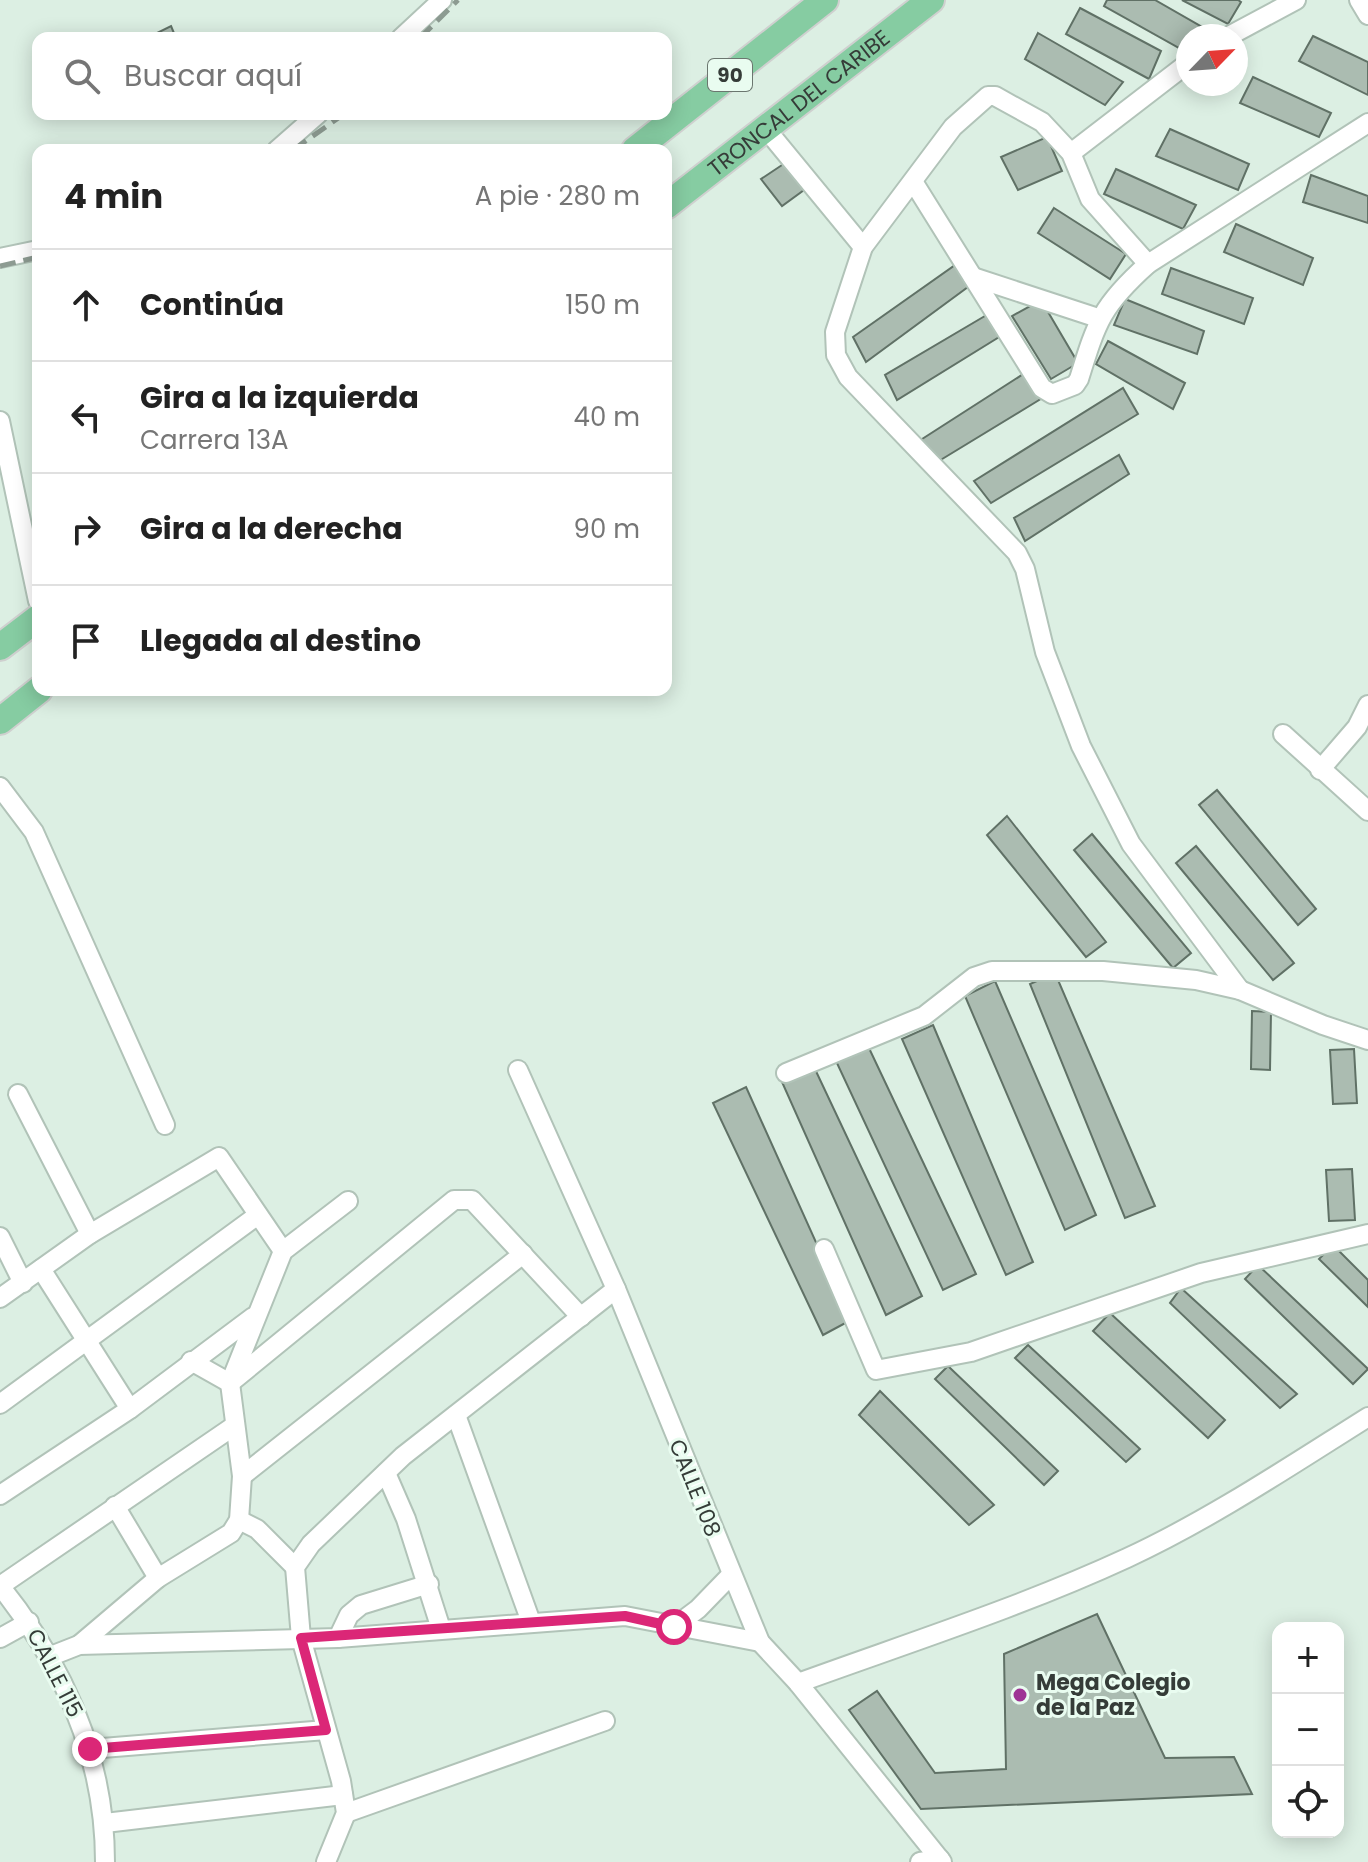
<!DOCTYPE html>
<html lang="es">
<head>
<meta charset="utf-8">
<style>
	:root { --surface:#fff; --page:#f6f6f6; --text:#222; --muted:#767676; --line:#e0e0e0 }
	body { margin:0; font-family:Poppins,sans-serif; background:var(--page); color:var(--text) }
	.controls { position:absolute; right:24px; bottom:24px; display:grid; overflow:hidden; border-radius:16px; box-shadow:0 4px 20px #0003 }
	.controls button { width:72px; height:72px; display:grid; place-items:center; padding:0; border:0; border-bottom:2px solid var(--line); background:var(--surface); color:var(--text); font:40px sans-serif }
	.compass { position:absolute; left:1176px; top:24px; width:72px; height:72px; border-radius:50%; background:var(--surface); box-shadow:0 4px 20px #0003; rotate:65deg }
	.stop { position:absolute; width:24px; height:24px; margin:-18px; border:6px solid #db2777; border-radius:50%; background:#fff }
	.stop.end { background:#db2777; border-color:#fff; box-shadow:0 2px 8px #0008 }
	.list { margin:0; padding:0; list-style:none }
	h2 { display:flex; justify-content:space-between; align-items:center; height:104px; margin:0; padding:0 32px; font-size:34px }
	h2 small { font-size:26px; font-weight:400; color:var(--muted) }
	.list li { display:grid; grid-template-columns:52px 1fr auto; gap:24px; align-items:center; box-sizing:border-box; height:112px; padding:0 32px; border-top:2px solid var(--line) }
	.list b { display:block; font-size:30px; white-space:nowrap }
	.list p { margin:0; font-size:26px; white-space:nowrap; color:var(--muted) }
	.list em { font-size:26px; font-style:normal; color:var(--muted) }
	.icon { flex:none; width:44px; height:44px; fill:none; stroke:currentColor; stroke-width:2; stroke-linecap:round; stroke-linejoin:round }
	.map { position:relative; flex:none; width:1368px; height:1862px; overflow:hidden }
	.search { position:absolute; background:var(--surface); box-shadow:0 4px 20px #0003; left:32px; top:32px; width:640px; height:88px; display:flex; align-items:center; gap:20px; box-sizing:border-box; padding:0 28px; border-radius:16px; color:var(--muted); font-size:30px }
	.panel { position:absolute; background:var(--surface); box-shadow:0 4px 20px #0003; left:32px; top:144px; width:640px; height:552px; border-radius:16px }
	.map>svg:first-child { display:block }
</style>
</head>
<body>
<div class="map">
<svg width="1368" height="1862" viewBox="0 0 1368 1862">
	<rect width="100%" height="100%" fill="#dcefe3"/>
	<g fill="#abbcb1" stroke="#607166" stroke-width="2">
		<polygon points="1107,0 1155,0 1202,27 1197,36 1188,36 1188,53 1104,6"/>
		<polygon points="1182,0 1238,0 1241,2 1228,24"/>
		<polygon points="1080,8 1161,51 1149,79 1066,34"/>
		<polygon points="171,26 176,38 147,38"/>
		<polygon points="1038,33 1123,82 1105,105 1025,59"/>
		<polygon points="1313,36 1368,62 1368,95 1299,61"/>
		<polygon points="1253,77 1331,113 1319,137 1240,103"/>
		<polygon points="1170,129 1249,164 1238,190 1156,156"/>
		<polygon points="1047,137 1062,171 1018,190 1001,157"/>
		<polygon points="785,163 804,190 782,206 761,179"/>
		<polygon points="1116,169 1196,205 1183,229 1104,194"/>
		<polygon points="1311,175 1368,196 1368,223 1303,202"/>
		<polygon points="1054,208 1126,254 1110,279 1038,233"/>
		<polygon points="1236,224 1313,258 1303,285 1224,252"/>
		<polygon points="958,263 972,284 866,362 853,337"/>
		<polygon points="1171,268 1253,298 1244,324 1162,294"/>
		<polygon points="1125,299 1204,331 1197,354 1114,325"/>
		<polygon points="1041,300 1078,363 1051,379 1012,316"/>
		<polygon points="990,313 1004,334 897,400 885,375"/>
		<polygon points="1108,341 1185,383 1173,409 1096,364"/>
		<polygon points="1028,371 1044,397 934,464 919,441"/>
		<polygon points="1123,388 1138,414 991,503 974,481"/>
		<polygon points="1119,455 1129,474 1025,541 1014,518"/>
		<polygon points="1217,790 1316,909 1298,925 1199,805"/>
		<polygon points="1007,816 1106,942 1086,957 987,835"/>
		<polygon points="1092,834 1191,953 1173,968 1074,850"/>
		<polygon points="1196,846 1294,963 1273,980 1176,863"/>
		<polygon points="1055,973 1155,1206 1125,1218 1030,984"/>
		<polygon points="995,981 1096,1215 1065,1230 965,996"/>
		<polygon points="1252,1011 1271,1012 1270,1070 1251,1069"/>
		<polygon points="933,1025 1033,1262 1006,1275 902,1039"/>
		<polygon points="868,1046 976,1274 943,1290 836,1061"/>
		<polygon points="1354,1049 1357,1103 1333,1104 1330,1050"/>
		<polygon points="814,1067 922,1296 886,1315 782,1082"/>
		<polygon points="746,1087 851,1320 823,1335 713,1103"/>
		<polygon points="1352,1169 1355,1220 1329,1221 1326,1170"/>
		<polygon points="1333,1245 1368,1280 1368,1307 1319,1259"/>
		<polygon points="1258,1265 1368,1369 1353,1384 1245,1279"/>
		<polygon points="1181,1288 1297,1394 1280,1408 1170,1303"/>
		<polygon points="1110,1313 1225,1420 1208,1438 1093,1331"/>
		<polygon points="1028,1345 1140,1449 1126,1462 1015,1358"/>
		<polygon points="948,1366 1058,1471 1044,1485 935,1379"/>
		<polygon points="880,1391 994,1505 969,1525 859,1415"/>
		<polygon points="1097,1614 1165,1758 1234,1757 1252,1794 921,1809 849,1710 877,1691 935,1773 1006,1769 1004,1654"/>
	</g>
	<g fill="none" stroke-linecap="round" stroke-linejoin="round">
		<defs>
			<g id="minor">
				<polyline points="1359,0 1368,15"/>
				<polyline points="1229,36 1296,0"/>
				<polyline points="401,38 442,0"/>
				<polyline points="766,129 863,247"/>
				<polyline points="277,150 318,114"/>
				<polyline points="1071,153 1188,63"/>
				<path d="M914,183L1042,388L1052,394L1075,385L1079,379C1097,321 1102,305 1148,264L1368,123"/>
				<polyline points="0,258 38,250"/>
				<polyline points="1148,264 1090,199 1071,153 1042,122 995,96 988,96 953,127 863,247 835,332 836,355 848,377 1017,553 1025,569 1045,652 1081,746 1131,844 1240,990"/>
				<polyline points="973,277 1098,318"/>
				<polyline points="0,421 38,601"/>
				<polyline points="1283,734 1368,811"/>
				<polyline points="1320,770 1357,727 1368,705"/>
				<polyline points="0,787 34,832 165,1125"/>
				<polyline points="518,1070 616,1289 760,1642 798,1683 942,1862"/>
				<polyline points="786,1073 924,1016 974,977 992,971 1103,971 1196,980 1240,990 1323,1025 1368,1040"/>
				<polyline points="18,1094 90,1234"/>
				<polyline points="0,1237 23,1283"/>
				<polyline points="824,1249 876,1370 971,1352 1201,1273 1368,1234"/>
				<polyline points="41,1269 130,1409"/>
				<polyline points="0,1298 90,1234 219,1157 283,1251"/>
				<polyline points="191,1361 230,1383 454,1200 472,1200 581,1317"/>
				<polyline points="0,1404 258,1215"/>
				<polyline points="456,1415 531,1622"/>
				<polyline points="386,1473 406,1519 441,1629"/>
				<polyline points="242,1476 523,1254"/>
				<polyline points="0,1495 130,1409 253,1317"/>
				<polyline points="115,1506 158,1578"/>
				<polyline points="239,1520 257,1529 295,1567"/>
				<polyline points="674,1627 698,1609 730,1576"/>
				<polyline points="0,1638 29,1622"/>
				<polyline points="338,1638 349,1615 361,1605 429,1584"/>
				<polyline points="79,1645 158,1578 231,1533 239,1520 242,1476 230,1383 283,1251 348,1201"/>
				<polyline points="51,1656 79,1645 338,1638 625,1616 760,1642"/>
				<path d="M798,1683C908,1643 1021,1607 1127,1558C1211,1519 1290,1466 1368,1417"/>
				<polyline points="90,1749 326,1730"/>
				<polyline points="346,1813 605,1721"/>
				<polyline points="105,1823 343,1795"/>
				<path d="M105,1862C105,1757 65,1667 0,1586L234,1426"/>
				<polyline points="326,1862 346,1813 341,1781 301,1638 295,1567 311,1544 403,1456 616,1289"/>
				<polyline points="920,1862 940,1859"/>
			</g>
			<g id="highway">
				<polyline points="635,150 825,0"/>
				<path id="s1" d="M666,206L931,0"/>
				<polyline points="0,647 38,618"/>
				<polyline points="0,721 39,690"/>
			</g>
		</defs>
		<use href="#minor" stroke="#b1c3b8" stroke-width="22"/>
		<use href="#highway" stroke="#cfd0cf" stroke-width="30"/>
		<use href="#minor" stroke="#fff" stroke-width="18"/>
		<use href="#highway" stroke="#86cca2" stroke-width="26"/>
		<g stroke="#8d9b92" stroke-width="5" stroke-dasharray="16 8" stroke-linecap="butt">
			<polyline points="420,38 458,0"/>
			<polyline points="293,150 344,114"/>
			<polyline points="0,266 38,257"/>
		</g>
	</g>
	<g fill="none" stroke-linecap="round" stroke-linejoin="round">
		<polyline stroke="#db2777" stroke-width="10" points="90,1749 326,1730 301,1638 625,1616 674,1627"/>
	</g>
	<circle fill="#9e3495" stroke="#e9fcf0" stroke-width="3" cx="1020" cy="1695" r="8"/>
	<g text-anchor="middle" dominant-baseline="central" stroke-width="6" stroke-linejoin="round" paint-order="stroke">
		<rect fill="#e9fcf0" stroke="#6b766f" stroke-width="2" x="708" y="59" width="44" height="32" rx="6"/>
		<g font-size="20" font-weight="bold" fill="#353c38">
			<text x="730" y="75">90</text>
		</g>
		<g font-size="22" fill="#353c38" stroke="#e9fcf0">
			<text stroke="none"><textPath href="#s1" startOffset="168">TRONCAL DEL CARIBE</textPath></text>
			<text transform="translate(695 1488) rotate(68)">CALLE 108</text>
			<text transform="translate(55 1673) rotate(63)">CALLE 115</text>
		</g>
		<g font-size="22" font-weight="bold" fill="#353c38" stroke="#e9fcf0" text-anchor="start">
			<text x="1036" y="1682">Mega Colegio<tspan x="1036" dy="25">de la Paz</tspan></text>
		</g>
	</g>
</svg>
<div class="controls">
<button>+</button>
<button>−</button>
<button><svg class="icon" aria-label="locate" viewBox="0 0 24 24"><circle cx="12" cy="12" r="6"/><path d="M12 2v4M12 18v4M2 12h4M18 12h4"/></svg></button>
</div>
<svg class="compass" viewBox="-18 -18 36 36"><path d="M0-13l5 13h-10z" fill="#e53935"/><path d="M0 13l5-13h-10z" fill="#767676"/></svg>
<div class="stop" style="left:674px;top:1627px"></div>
<div class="stop end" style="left:90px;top:1749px"></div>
<div class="search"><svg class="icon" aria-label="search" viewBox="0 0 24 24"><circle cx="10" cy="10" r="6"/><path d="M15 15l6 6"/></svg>Buscar aquí</div>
<section class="panel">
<h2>4 min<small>A pie · 280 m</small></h2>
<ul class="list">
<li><svg class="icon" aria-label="ahead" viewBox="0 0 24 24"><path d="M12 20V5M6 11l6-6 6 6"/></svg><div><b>Continúa</b></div><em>150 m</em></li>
<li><svg class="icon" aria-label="left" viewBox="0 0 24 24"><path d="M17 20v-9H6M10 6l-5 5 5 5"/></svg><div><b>Gira a la izquierda</b><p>Carrera 13A</p></div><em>40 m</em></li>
<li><svg class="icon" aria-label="right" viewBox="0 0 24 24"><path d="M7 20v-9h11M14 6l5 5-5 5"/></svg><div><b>Gira a la derecha</b></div><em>90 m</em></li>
<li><svg class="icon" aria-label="arrive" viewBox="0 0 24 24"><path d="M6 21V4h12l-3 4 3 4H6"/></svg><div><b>Llegada al destino</b></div></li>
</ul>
</section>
</div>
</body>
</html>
